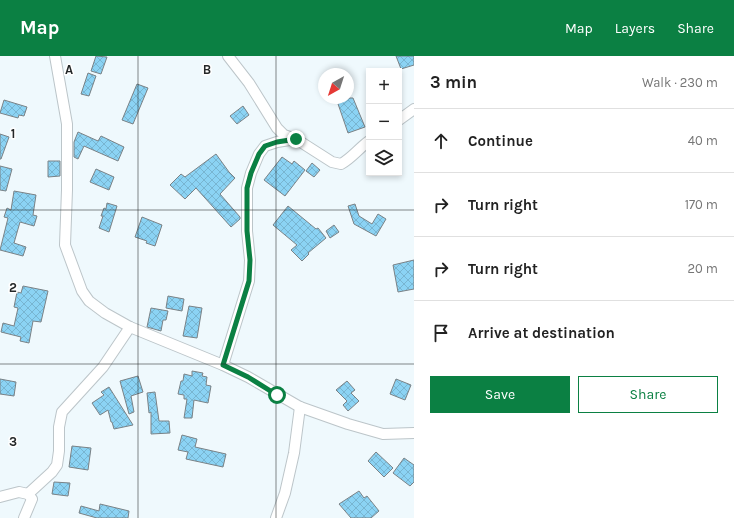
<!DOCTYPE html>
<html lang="en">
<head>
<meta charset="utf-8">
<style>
	:root { --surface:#fff; --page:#f2f2f2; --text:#222; --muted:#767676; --line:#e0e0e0; --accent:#0b8043 }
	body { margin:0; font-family:Karla,sans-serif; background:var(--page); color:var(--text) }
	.controls { position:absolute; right:12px; top:12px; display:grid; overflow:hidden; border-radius:0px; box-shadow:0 2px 6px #0003 }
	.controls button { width:36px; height:36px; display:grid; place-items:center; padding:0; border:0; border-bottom:1px solid var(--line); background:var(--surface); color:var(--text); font:20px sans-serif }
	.compass { position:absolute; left:318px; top:12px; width:36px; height:36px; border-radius:50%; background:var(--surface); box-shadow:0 2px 6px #0003; rotate:219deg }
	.stop { position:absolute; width:12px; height:12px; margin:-9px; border:3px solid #0b8043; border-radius:50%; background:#fff }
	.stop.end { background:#0b8043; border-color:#fff; box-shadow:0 1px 4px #0008 }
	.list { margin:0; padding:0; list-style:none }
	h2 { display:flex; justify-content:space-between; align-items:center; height:52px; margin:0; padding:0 16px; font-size:17px }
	h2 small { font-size:13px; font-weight:400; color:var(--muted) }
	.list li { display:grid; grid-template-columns:26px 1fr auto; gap:12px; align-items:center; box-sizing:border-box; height:64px; padding:0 16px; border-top:1px solid var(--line) }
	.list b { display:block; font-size:15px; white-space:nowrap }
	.list em { font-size:13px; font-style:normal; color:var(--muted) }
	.actions { display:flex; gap:8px; padding:12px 16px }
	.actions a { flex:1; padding:9px 0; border:1px solid var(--accent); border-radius:0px; text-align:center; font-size:14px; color:var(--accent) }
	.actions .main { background:var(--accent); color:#fff }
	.icon { flex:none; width:22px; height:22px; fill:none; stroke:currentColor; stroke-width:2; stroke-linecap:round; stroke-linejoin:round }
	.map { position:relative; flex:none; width:414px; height:462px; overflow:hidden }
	header { display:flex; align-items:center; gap:24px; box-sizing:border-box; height:56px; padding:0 20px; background:var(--accent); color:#fff }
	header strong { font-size:19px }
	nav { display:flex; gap:22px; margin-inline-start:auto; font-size:14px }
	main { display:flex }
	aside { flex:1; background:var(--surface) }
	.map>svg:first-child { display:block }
</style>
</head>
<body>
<header>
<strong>Map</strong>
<nav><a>Map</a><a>Layers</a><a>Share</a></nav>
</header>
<main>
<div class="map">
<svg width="414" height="462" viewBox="0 0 414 462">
	<defs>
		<pattern id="building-cross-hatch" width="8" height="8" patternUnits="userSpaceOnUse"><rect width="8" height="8" fill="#8bd3f4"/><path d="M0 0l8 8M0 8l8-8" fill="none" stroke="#78b5d1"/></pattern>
	</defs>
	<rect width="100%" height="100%" fill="#eff9fd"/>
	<g fill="url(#building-cross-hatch)" stroke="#7a8286">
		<polygon points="96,0 107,1 101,18 91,15"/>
		<polygon points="396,0 414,0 414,9 401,13"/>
		<polygon points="88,17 96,20 89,40 81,38"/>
		<polygon points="137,28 148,32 133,68 122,64"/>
		<polygon points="336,42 353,42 365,71 348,77"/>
		<polygon points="4,44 27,51 24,60 19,59 18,62 0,57"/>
		<polygon points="243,50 249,59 237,68 230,60"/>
		<polygon points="78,76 98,85 101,80 124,91 118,105 84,90 78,103 74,101 74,86"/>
		<polygon points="0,78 9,81 1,103 0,103"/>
		<polygon points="216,98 229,116 235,122 220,138 240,161 240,163 231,171 196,132 185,143 170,129 181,118 185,121"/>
		<polygon points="282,101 292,108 294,105 305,114 285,140 264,124"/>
		<polygon points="48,105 60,105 60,120 48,121"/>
		<polygon points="312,107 320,114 314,121 306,115"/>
		<polygon points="0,110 12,113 6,135 0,134"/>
		<polygon points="96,113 114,121 109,134 90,126"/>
		<polygon points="14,135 36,139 33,159 37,160 34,170 20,166 14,187 26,191 23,200 0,194 8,162 4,161 7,152 11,154"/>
		<polygon points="107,147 117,150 109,176 99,172 103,160 101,160 104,152 106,153"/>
		<polygon points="355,148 359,160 372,168 378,158 386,163 376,180 354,168 348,150"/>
		<polygon points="288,150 316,173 318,172 326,182 308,197 309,198 302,205 291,194 297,189 273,169"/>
		<polygon points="142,161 162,169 155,190 146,187 147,185 135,181"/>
		<polygon points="334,169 339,176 330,182 326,175"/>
		<polygon points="414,204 414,233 398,236 393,209"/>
		<polygon points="23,230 48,235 41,266 33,265 29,287 20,285 21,281 1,276 3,267 14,270 18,252 14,251 17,236 21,237"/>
		<polygon points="168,240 184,243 182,255 166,252"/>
		<polygon points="189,250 202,252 197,282 183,280"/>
		<polygon points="151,252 168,255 166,264 163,264 161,275 147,271"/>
		<polygon points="192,315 203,317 202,320 207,321 206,329 211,330 208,347 194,344 192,362 184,362 187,343 184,343 184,339 178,338 181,325 183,325 184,318 192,320"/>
		<polygon points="138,320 143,336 131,340 134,356 129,358 120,325"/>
		<polygon points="0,323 16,326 14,340 0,338"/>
		<polygon points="396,323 411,329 405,344 390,338"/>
		<polygon points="347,325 355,334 351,337 359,345 348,355 343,349 347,345 336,334"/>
		<polygon points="109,331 133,369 114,373 112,366 111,366 108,354 100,359 92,347 104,339 101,336"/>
		<polygon points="155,336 159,365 169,365 170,377 151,378 151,356 149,357 147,337"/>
		<polygon points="182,379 197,383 195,391 226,398 223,411 186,403 188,396 178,394"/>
		<polygon points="72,390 91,392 88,414 69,411"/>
		<polygon points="376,396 393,412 384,421 368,405"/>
		<polygon points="404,402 414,409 414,426 410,430 393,417"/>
		<polygon points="54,426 70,427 68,440 52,438"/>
		<polygon points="359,435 364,442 367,440 379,455 371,462 351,462 339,448"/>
		<polygon points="100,448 129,455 128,462 97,462 79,457 81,450 99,455"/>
	</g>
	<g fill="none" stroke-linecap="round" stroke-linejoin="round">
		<defs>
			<g id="minor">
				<polyline points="55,0 67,68 67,134 65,189 82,235 89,245 105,257 130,271 223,309 248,321 300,351 348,368 383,378 414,377"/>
				<path d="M228,0L249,27L277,72L284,79L296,83L332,106L341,108C352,102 359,92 369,85"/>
				<polyline points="399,64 414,53"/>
				<polyline points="223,309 249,225 250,204 247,175 247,132 251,117 259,98 265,90 277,86 296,83"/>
				<polyline points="28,438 52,416 57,409 59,395 59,371 62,356 103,311 130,271"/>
				<polyline points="0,441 19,436 28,438 32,443 24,462"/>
				<polyline points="276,462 285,437 294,397 300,351"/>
			</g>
		</defs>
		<use href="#minor" stroke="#bcc5c9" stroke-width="12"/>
		<use href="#minor" stroke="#fff" stroke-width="10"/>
	</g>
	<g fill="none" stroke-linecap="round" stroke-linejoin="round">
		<polyline stroke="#0b8043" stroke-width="5" points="277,339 248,321 223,309 249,225 250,204 247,175 247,132 251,117 259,98 265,90 277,86 296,83"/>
	</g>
	<path fill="none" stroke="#242829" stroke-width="1" stroke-opacity="0.55" d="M138,0V462M276,0V462M0,154H414M0,308H414"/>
	<g font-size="13" text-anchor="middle" font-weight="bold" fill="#242829" stroke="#fff" stroke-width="3" stroke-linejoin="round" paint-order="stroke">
		<text x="69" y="18">A</text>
		<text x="207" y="18">B</text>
		<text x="13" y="82">1</text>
		<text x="13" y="236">2</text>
		<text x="13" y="390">3</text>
	</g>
</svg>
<div class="controls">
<button>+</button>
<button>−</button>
<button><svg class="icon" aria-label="layers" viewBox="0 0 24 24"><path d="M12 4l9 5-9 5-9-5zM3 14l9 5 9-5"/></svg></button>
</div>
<svg class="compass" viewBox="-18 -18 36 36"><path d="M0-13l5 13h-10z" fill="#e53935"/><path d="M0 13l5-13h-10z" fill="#767676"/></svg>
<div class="stop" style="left:277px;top:339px"></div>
<div class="stop end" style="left:296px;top:83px"></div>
</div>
<aside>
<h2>3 min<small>Walk · 230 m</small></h2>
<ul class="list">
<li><svg class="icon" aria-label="ahead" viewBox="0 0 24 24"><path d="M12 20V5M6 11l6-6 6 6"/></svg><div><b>Continue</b></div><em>40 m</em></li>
<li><svg class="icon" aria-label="right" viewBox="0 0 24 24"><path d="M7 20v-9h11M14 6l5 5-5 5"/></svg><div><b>Turn right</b></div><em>170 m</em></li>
<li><svg class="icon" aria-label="right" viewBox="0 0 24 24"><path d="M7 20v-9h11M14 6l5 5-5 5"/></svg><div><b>Turn right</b></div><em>20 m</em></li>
<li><svg class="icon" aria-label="arrive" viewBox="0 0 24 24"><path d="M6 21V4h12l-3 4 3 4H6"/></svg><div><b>Arrive at destination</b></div></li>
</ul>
<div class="actions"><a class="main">Save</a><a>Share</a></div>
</aside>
</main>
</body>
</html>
